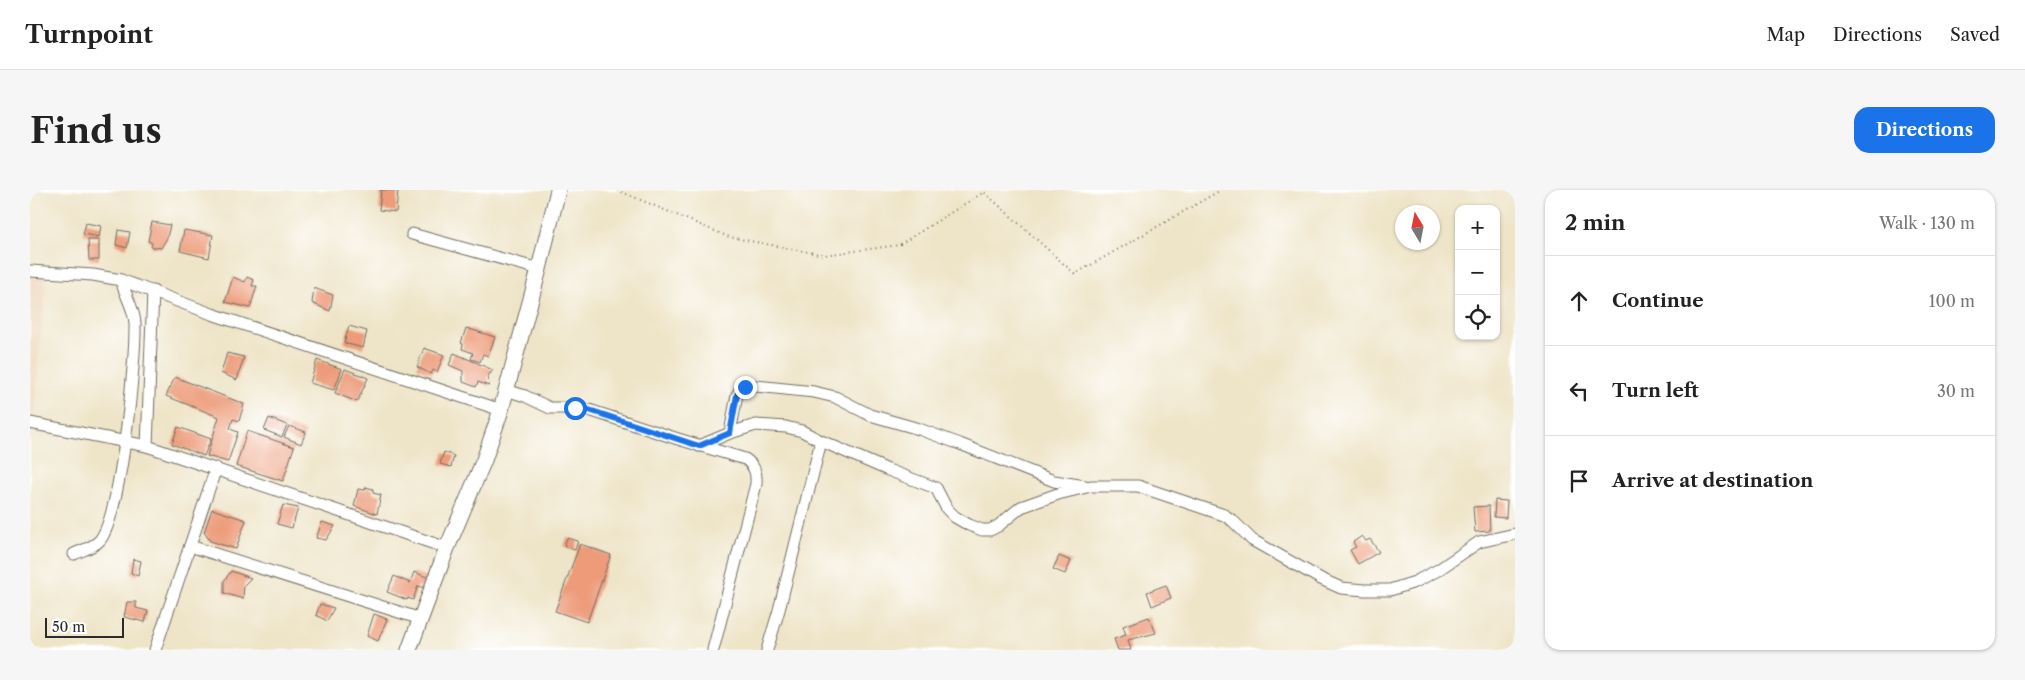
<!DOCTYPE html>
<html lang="en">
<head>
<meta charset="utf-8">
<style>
	:root { --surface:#fff; --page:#f6f6f6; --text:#222; --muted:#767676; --line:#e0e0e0; --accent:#1a73e8 }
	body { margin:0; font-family:"Libre Caslon Text",serif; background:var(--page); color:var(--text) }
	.controls { position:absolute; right:15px; top:15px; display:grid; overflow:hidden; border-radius:10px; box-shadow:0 1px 4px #0004 }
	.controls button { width:45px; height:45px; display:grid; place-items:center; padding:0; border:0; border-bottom:1px solid var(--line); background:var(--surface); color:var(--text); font:25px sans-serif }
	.compass { position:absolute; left:1365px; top:15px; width:45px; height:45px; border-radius:50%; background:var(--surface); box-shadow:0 1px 4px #0004; rotate:350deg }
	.scale { position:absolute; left:15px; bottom:12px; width:79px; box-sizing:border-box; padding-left:5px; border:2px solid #2b2b2b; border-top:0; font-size:14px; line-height:18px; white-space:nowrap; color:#2b2b2b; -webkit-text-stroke:4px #fff; paint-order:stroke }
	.stop { position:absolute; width:15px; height:15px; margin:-11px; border:4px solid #1a73e8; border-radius:50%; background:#fff }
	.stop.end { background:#1a73e8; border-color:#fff; box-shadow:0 1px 5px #0008 }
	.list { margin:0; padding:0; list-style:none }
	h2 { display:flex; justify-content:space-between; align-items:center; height:65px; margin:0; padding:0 20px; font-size:21px }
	h2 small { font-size:16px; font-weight:400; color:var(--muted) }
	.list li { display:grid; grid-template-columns:32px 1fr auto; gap:15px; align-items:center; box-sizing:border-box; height:90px; padding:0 20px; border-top:1px solid var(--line) }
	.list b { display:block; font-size:19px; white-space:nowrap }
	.list em { font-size:16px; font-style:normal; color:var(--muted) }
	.icon { flex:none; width:28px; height:28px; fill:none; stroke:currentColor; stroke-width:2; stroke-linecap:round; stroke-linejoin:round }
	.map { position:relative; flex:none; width:1485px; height:460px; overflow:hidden; border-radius:15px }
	header { display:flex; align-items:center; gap:30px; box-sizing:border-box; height:70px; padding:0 25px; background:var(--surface); border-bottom:1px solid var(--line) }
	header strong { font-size:24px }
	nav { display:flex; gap:28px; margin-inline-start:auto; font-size:18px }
	.intro { display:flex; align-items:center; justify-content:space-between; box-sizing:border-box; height:120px; padding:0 30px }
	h1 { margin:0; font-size:35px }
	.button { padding:12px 22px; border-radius:15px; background:var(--accent); color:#fff; font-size:18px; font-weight:700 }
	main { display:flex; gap:30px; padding:0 30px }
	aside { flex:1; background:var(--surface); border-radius:15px; box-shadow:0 1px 4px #0004 }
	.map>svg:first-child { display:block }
</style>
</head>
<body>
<header>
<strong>Turnpoint</strong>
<nav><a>Map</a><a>Directions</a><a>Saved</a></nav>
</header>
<div class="intro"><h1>Find us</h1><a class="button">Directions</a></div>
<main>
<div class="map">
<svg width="1485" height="460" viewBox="0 0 1485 460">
	<rect width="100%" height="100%" fill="#fff"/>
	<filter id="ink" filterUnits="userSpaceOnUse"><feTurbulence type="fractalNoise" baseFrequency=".02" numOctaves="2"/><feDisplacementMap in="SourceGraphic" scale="10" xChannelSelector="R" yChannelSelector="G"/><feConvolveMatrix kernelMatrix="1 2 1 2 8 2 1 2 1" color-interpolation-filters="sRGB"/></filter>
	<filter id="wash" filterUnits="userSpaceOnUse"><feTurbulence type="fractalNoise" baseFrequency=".0096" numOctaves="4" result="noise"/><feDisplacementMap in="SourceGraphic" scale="20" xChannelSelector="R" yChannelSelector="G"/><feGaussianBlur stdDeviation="1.12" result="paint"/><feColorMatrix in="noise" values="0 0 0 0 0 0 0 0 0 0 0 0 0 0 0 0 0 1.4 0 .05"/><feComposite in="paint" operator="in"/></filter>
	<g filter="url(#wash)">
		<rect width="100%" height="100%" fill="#eee4c7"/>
		<polygon fill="#efd6bb" points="0,88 16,88 0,262"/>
		<g id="blocks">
			<g fill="#ed9b79">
				<polygon points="351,0 368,0 366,22 349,20"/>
				<polygon points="122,32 140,35 137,48 131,58 121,57 122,53 118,51"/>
				<polygon points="56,33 71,36 69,47 53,44"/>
				<polygon points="88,40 100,42 97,58 86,55"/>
				<polygon points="154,40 183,45 179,68 150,61"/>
				<polygon points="58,50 69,50 69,70 59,70"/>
				<polygon points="203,87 215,92 217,87 224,90 222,96 227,96 220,118 195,112"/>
				<polygon points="284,98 303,105 300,121 282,113"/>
				<polygon points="319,136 337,141 333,158 314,153"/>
				<polygon points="436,138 465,147 458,166 453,164 450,172 441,169 443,163 432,159 433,154 431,153"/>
				<polygon points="394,158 414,165 407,182 403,180 401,184 387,177"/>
				<polygon points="197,163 214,167 207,190 191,183"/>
				<polygon points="424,163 463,180 458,186 459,196 448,192 446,197 433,192 433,181 419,175"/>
				<polygon points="287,170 312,179 304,200 280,193"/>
				<polygon points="315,179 338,188 327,212 305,203"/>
				<polygon points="145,187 214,214 209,231 203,229 200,239 208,242 198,272 177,266 189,227 136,206"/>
				<polygon points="239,228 257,235 252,247 234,240"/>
				<polygon points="259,236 276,242 271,254 254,247"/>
				<polygon points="148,237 181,249 174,266 142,254"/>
				<polygon points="217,241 264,257 253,291 206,276"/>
				<polygon points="414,262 424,266 421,277 410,274"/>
				<polygon points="336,297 343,299 343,303 351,305 347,324 324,316 328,299 335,300"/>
				<polygon points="1465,310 1477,311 1476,328 1464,327"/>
				<polygon points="253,315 268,318 262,338 247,334"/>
				<polygon points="1459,316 1460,341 1445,342 1443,317"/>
				<polygon points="182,319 216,330 206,359 180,351 174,342"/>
				<polygon points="292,332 305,336 296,350 286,348"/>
				<polygon points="1332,346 1336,351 1340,349 1349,362 1328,374 1320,360 1326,357 1323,352"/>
				<polygon points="537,348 548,351 545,360 534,356"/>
				<polygon points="550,354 581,365 557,432 525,421"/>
				<polygon points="1029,366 1041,371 1035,384 1023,379"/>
				<polygon points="103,369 111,371 108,386 101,383"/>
				<polygon points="201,381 221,388 214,395 213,409 194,403 194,391"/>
				<polygon points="384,382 399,388 394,398 388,396 383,410 378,408 377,410 357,402 364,386 380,393"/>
				<polygon points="1136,395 1141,408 1122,416 1117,402"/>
				<polygon points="97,412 106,412 106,418 118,421 115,432 94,427"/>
				<polygon points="290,414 304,418 297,431 286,425"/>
				<polygon points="344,424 357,429 348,451 337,446"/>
				<polygon points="1119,427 1126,443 1098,450 1101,460 1088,460 1084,449 1096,445 1093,436"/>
			</g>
		</g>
	</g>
	<g filter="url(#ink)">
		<use href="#blocks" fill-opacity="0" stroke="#6f6c62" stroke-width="1"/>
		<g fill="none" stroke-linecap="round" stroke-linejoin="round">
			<defs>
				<g id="minor">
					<polyline points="382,44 509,79"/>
					<polyline points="0,81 63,85 91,90 182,124 471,220"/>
					<path d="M476,200L495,206L520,218H551L559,220L648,249L715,269C724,275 727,282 726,294L683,460"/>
					<polyline points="0,233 117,256 417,358"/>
					<polyline points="700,243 707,205 710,200 715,197 726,196 784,202 805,207 840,225 889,239 930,254 1024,291 1055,296"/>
					<polyline points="117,256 123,101"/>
					<polyline points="669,256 700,243 726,235 756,237 772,241 791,251 858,280 906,298 917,319 925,327 939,335 952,340 960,340 968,336 991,317 1028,304 1061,296 1108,296 1194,325 1203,331 1222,350 1291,389 1311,398 1335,400 1360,400 1385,392 1408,380 1449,352 1485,344"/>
					<polyline points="160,356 391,429"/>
					<path d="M44,364C53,360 64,357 70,350C91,324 106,170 105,133C104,118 95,105 91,90"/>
					<polyline points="125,460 186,278"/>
					<polyline points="737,460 749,420 791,251"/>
				</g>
				<polyline id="tertiary" points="379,460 417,358 454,270 471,220 509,79 528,0"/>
			</defs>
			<use href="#minor" stroke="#6f6c62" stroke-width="13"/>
			<use href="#tertiary" stroke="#6f6c62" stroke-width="17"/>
			<polyline stroke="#6f6c62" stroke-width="2" stroke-dasharray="1 4" stroke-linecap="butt" points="587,0 699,47 794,65 869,55 954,2 1045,84 1191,0"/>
			<use href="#minor" stroke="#fff" stroke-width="11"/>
			<use href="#tertiary" stroke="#fff" stroke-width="15"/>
		</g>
	</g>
	<g fill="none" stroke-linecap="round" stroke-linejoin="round" filter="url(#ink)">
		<polyline stroke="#1a73e8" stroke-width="6" points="545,218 559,220 669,256 700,243 707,205 710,200 715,197"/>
	</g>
</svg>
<div class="controls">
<button>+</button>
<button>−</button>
<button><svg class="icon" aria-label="locate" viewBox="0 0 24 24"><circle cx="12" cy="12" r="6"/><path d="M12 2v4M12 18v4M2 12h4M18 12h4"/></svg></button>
</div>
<svg class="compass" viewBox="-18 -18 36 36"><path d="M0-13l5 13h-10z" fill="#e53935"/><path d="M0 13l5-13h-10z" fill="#767676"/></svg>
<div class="scale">50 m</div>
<div class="stop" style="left:545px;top:218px"></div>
<div class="stop end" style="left:715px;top:197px"></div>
</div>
<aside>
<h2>2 min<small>Walk · 130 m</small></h2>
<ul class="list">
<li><svg class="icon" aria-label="ahead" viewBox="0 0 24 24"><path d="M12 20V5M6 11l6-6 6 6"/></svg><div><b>Continue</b></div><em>100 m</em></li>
<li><svg class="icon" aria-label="left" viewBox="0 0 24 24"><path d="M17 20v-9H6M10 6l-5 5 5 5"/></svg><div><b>Turn left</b></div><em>30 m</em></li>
<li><svg class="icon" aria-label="arrive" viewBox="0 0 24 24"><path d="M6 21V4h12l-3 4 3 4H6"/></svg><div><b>Arrive at destination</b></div></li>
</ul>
</aside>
</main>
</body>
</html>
